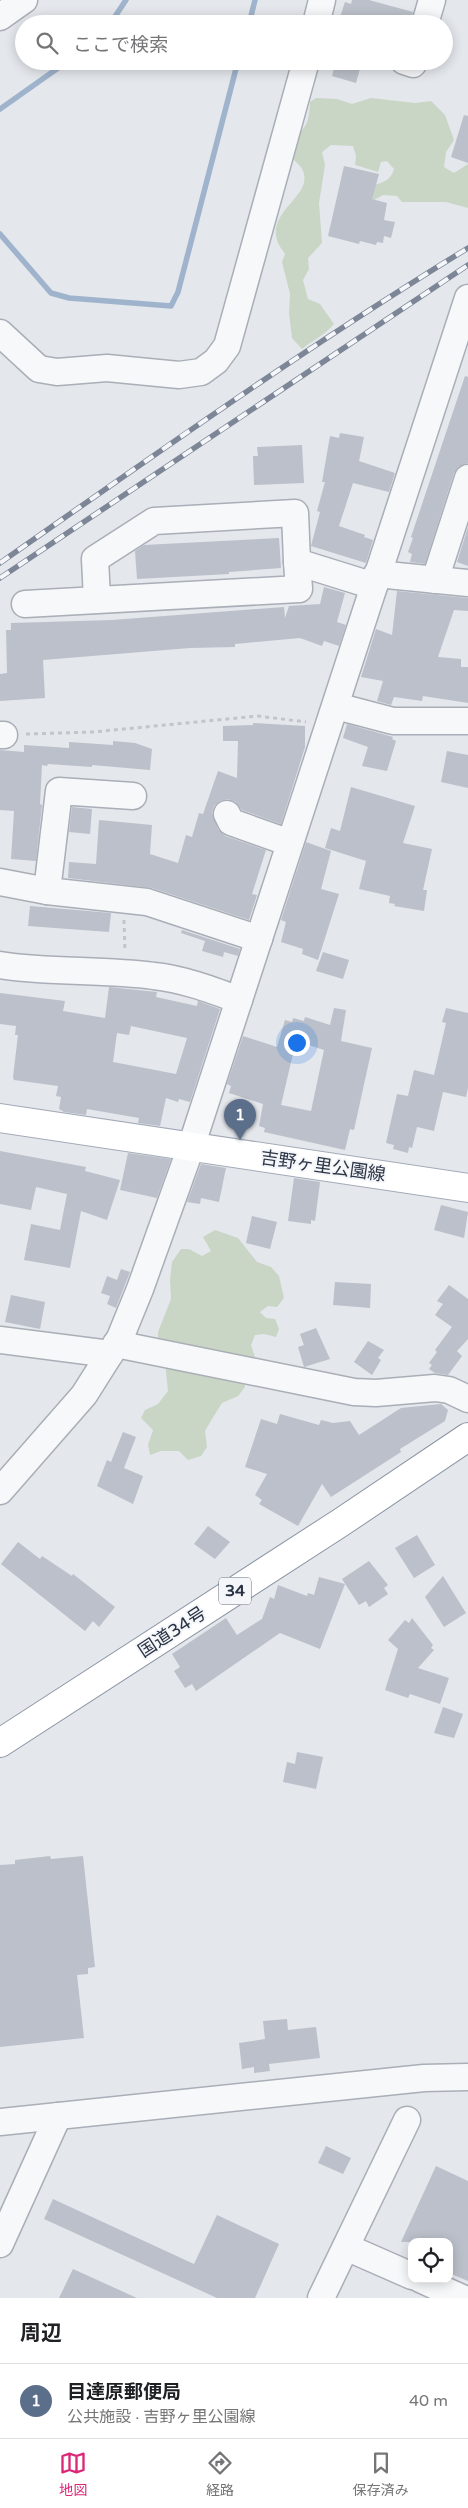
<!DOCTYPE html>
<html lang="ja">
<head>
<meta charset="utf-8">
<style>
	:root { --surface:#fff; --page:#f2f2f2; --text:#202124; --muted:#757577; --line:#e0e0e0; --accent:#db2777 }
	body { margin:0; font-family:"Varela Round","Noto Sans JP",sans-serif; background:var(--page); color:var(--text) }
	.controls { position:absolute; right:15px; bottom:15px; display:grid; overflow:hidden; border-radius:10px; box-shadow:0 2px 12px #0003 }
	.controls button { width:45px; height:45px; display:grid; place-items:center; padding:0; border:0; border-bottom:1px solid var(--line); background:var(--surface); color:var(--text); font:25px sans-serif }
	.you { position:absolute; left:296px; top:1042px; width:18px; height:18px; margin:-12px; border:4px solid #fff; border-radius:50%; background:#1a73e8; box-shadow:0 0 0 8px #1a73e833 }
	.badge { display:grid; place-items:center; width:32px; height:32px; border-radius:50%; background:var(--accent); color:#fff; font-size:16px; font-weight:700 }
	.pin { position:absolute; translate:-50% -41px; filter:drop-shadow(0 1px 2px #0008) }
	.pin::after { content:''; position:absolute; top:26px; width:18px; height:15px; background:inherit; clip-path:polygon(0 0,100% 0,50% 100%) }
	.list { margin:0; padding:0; list-style:none }
	h2 { display:flex; justify-content:space-between; align-items:center; height:65px; margin:0; padding:0 20px; font-size:21px }
	h2 small { font-size:16px; font-weight:400; color:var(--muted) }
	.list li { display:grid; grid-template-columns:32px 1fr auto; gap:15px; align-items:center; box-sizing:border-box; height:75px; padding:0 20px; border-top:1px solid var(--line) }
	.list b { display:block; font-size:19px; white-space:nowrap }
	.list p { margin:0; font-size:16px; white-space:nowrap; color:var(--muted) }
	.list em { font-size:16px; font-style:normal; color:var(--muted) }
	.icon { flex:none; width:28px; height:28px; fill:none; stroke:currentColor; stroke-width:2; stroke-linecap:round; stroke-linejoin:round }
	.map { position:relative; flex:none; width:468px; height:2298px; overflow:hidden }
	.search { position:absolute; background:var(--surface); box-shadow:0 2px 12px #0003; left:15px; right:15px; top:15px; height:55px; display:flex; align-items:center; gap:12px; box-sizing:border-box; padding:0 18px; border-radius:28px; color:var(--muted); font-size:19px }
	.sheet { height:140px; background:var(--surface) }
	nav { display:flex; justify-content:space-around; align-items:center; box-sizing:border-box; height:70px; border-top:1px solid var(--line); background:var(--surface); font-size:14px; color:var(--muted) }
	nav a { display:grid; justify-items:center; gap:2px }
	nav .on { color:var(--accent) }
	.map>svg:first-child { display:block }
</style>
</head>
<body>
<div class="map">
<svg width="468" height="2298" viewBox="0 0 468 2298">
	<rect width="100%" height="100%" fill="#e4e7ec"/>
	<g fill="#c9d6c5">
		<path d="M316,98L337,99L352,104L371,98L415,103L431,101L445,115L454,140L446,152L444,167L454,173L468,164V208L446,202H402L397,196L383,195L374,200L364,194L365,186C379,184 390,183 394,169L387,161L381,162L378,172L355,165L356,156L353,146L331,145L322,152L325,165L319,203L322,243L308,258L309,269L303,280L308,299L320,304L334,324C325,335 313,340 302,349L292,338L289,313L290,294L282,262L285,254C283,250 278,245 277,240C268,210 313,196 303,171C301,165 292,159 288,154L290,138C308,130 309,120 310,102Z"/>
		<polygon points="215,1230 238,1238 257,1262 271,1267 279,1276 284,1298 277,1307 268,1306 260,1312 266,1318 275,1319 279,1329 276,1337 264,1334 255,1335 251,1345 255,1357 243,1364 242,1376 245,1387 238,1396 222,1403 212,1419 205,1431 207,1447 201,1456 188,1460 179,1451 161,1451 150,1455 148,1445 153,1430 141,1418 145,1410 158,1404 168,1391 165,1361 158,1343 158,1332 171,1299 170,1280 172,1262 181,1249 189,1249 202,1256 211,1251 203,1237"/>
	</g>
	<g fill="none" stroke-linecap="round" stroke-linejoin="round">
		<g stroke="#9fb4cc" stroke-width="5.5">
			<polyline points="110,24 126,0"/>
			<polyline points="249,24 255,0"/>
			<polyline points="0,109 68,61"/>
			<polyline points="0,234 51,293 69,298 171,306 178,292 238,61"/>
		</g>
	</g>
	<g fill="#bbc0ca" fill-rule="evenodd">
		<polygon points="352,0 369,0 413,12 410,24 362,24 340,17 345,2 351,4"/>
		<polygon points="336,61 362,61 356,83 332,76"/>
		<polygon points="464,115 468,116 468,163 451,157"/>
		<polygon points="344,166 379,174 372,199 387,203 384,220 395,222 391,238 384,236 383,243 377,242 376,245 360,241 359,244 328,236"/>
		<polygon points="465,376 468,377 468,463 458,467 454,473 425,564 410,562 412,554 408,552 413,538 411,537"/>
		<polygon points="340,433 364,437 359,461 395,473 389,492 353,483 339,526 365,535 364,537 373,540 366,563 311,546 320,512 317,511 325,482 322,482 330,436 339,438"/>
		<polygon points="302,445 304,483 254,485 253,456 258,456 257,447"/>
		<polygon points="468,527 468,566 457,562"/>
		<polygon points="279,538 281,568 229,572 229,574 137,579 135,551 144,545"/>
		<polygon points="324,587 345,593 337,622 346,625 339,646 324,641 322,646 300,638 235,644 235,647 190,648 43,660 45,698 0,701 0,674 7,673 6,630 11,630 11,623 112,620 284,607 285,618 289,606 320,604"/>
		<polygon points="397,591 468,598 468,611 454,610 438,657 461,659 461,667 468,667 468,703 423,696 422,701 394,697 391,705 377,701 383,681 361,677 376,629 392,635"/>
		<polygon points="253,723 305,726 305,747 281,824 242,810 236,802 228,799 220,801 214,806 212,813 218,829 225,836 266,850 252,894 257,895 249,920 152,888 68,878 69,862 96,864 99,820 152,825 150,854 178,863 186,835 192,837 199,813 203,814 218,771 237,778 238,741 223,741 223,726 253,725"/>
		<polygon points="347,724 393,737 392,739 396,741 387,771 362,766 368,747 343,738"/>
		<polygon points="113,741 135,743 152,749 150,770 92,765 92,767 48,764 47,766 42,765 40,804 42,805 36,861 11,859 14,811 0,810 0,750 24,752 24,745 69,748 69,742 113,745"/>
		<polygon points="447,751 468,755 468,788 441,782"/>
		<polygon points="351,787 415,806 403,843 432,849 423,890 427,890 424,911 394,906 395,904 389,903 390,896 359,889 366,861 325,848 331,828 340,831"/>
		<polygon points="72,807 92,809 90,834 69,832"/>
		<polygon points="306,842 331,851 321,889 339,894 318,960 302,954 303,949 281,942 286,922 281,920"/>
		<polygon points="30,906 111,913 109,932 28,926"/>
		<polygon points="182,930 240,949 238,956 224,952 223,957 202,951 205,941 181,933"/>
		<polygon points="323,952 349,960 343,979 316,971"/>
		<path d="M109,987L157,992L156,997L197,1006L198,1001L220,1009L190,1102L179,1099L178,1102L166,1098L160,1126L138,1123L139,1118L87,1109L86,1115L64,1112L59,1109L61,1097L56,1096L58,1086L14,1080L13,1077L18,1035H15L16,1026L0,1024V993L65,1001L63,1011L105,1018ZM131,1026L187,1038L176,1074L113,1062L117,1033L129,1035Z"/>
		<path d="M334,1008L346,1010L341,1041L372,1048L354,1130L350,1129L345,1150L264,1132L265,1128L259,1126L263,1104L229,1093L231,1086L227,1084L243,1036L277,1047L285,1020L292,1022L293,1018L304,1021L305,1017L330,1025ZM296,1041L324,1050L311,1111L281,1105Z"/>
		<polygon points="446,1008 468,1013 468,1088 466,1097 443,1092 434,1131 417,1127 412,1148 409,1147 408,1153 393,1149 394,1145 386,1143 397,1094 408,1096 414,1070 434,1075 446,1023 442,1022"/>
		<polygon points="0,1151 86,1167 85,1171 120,1180 107,1220 81,1211 70,1268 24,1260 31,1224 60,1230 67,1194 36,1187 31,1210 0,1204"/>
		<polygon points="128,1153 171,1159 157,1198 120,1190"/>
		<polygon points="201,1164 226,1168 219,1202 201,1198 200,1204 187,1202"/>
		<polygon points="294,1178 320,1182 315,1221 311,1220 311,1224 288,1221"/>
		<polygon points="441,1205 468,1212 464,1238 434,1230"/>
		<polygon points="252,1216 277,1222 270,1249 246,1243"/>
		<polygon points="121,1269 130,1272 116,1308 107,1304 110,1296 101,1293 107,1276 117,1280"/>
		<polygon points="335,1282 371,1284 370,1308 333,1305"/>
		<polygon points="449,1285 468,1299 468,1339 457,1351 462,1356 448,1375 435,1373 429,1369 432,1365 429,1363 437,1352 435,1350 452,1327 435,1315 443,1304 437,1301"/>
		<polygon points="11,1295 45,1302 40,1329 5,1322"/>
		<polygon points="316,1328 330,1359 304,1367 298,1347 304,1345 300,1334"/>
		<polygon points="368,1341 384,1350 378,1358 381,1360 372,1375 354,1362"/>
		<polygon points="441,1404 448,1410 445,1421 400,1449 401,1452 331,1497 322,1484 298,1526 259,1504 262,1500 255,1495 267,1474 245,1467 261,1419 277,1424 280,1414 319,1425 321,1420 333,1423 350,1421 359,1435 401,1408"/>
		<polygon points="123,1432 136,1437 124,1468 143,1476 133,1504 97,1486 107,1460 111,1462"/>
		<polygon points="208,1526 230,1542 215,1559 194,1544"/>
		<polygon points="417,1535 435,1565 414,1578 395,1548"/>
		<polygon points="18,1542 40,1559 42,1556 72,1576 73,1574 115,1607 99,1627 93,1621 85,1631 1,1564"/>
		<polygon points="369,1561 388,1585 384,1588 388,1594 369,1607 366,1601 359,1605 342,1579"/>
		<polygon points="443,1576 466,1613 444,1627 425,1597"/>
		<polygon points="319,1577 345,1584 320,1649 280,1633 196,1691 192,1684 185,1688 174,1671 180,1667 172,1654 226,1618 237,1635 262,1619 270,1597 274,1599 278,1585 307,1596 308,1593 314,1595"/>
		<polygon points="412,1618 433,1645 431,1648 434,1650 418,1668 449,1678 440,1704 410,1694 408,1698 385,1690 398,1649 388,1640 405,1620 409,1623"/>
		<polygon points="443,1707 463,1714 454,1738 434,1733"/>
		<polygon points="297,1752 323,1757 316,1789 283,1782 287,1762 295,1764"/>
		<polygon points="50,1856 51,1859 83,1856 95,1967 88,1968 88,1974 77,1975 84,2038 0,2047 0,1865 15,1864 15,1860"/>
		<polygon points="287,2019 288,2030 316,2027 320,2058 269,2064 270,2071 254,2073 254,2067 242,2069 239,2043 265,2039 263,2021"/>
		<polygon points="326,2146 351,2158 343,2174 318,2163"/>
		<polygon points="436,2166 468,2181 468,2281 449,2273 449,2242 401,2242"/>
		<polygon points="53,2199 194,2264 217,2215 279,2244 255,2298 217,2298 44,2219"/>
		<polygon points="73,2269 137,2298 59,2298"/>
	</g>
	<g fill="none" stroke-linecap="round" stroke-linejoin="round">
		<defs>
			<g id="minor">
				<polyline points="0,17 24,0"/>
				<polyline points="316,24 322,0"/>
				<polyline points="425,24 432,0"/>
				<polyline points="404,61 413,64 414,61"/>
				<polyline points="0,333 39,369 57,372 107,368 179,375 201,372 216,361 227,346 306,61"/>
				<polyline points="377,574 468,583"/>
				<polyline points="435,580 468,478"/>
				<polyline points="97,599 95,559 154,521 295,513 297,562 374,586"/>
				<polyline points="25,604 299,589 297,562"/>
				<polyline points="336,706 393,721 468,721"/>
				<polyline points="0,735 4,735"/>
				<polyline points="227,814 231,822 290,843"/>
				<polyline points="0,882 47,891 147,902 259,939"/>
				<polyline points="47,891 59,791 133,796"/>
				<path d="M0,965C51,973 103,969 154,976C183,979 212,990 239,1000"/>
				<polyline points="0,1340 110,1354"/>
				<polyline points="116,1344 354,1392 376,1393 435,1388 449,1390 468,1399"/>
				<polyline points="0,1491 84,1395 120,1338 140,1289 191,1147 468,298"/>
				<polyline points="0,2122 424,2078 468,2077"/>
				<polyline points="0,2244 58,2116"/>
				<polyline points="346,2247 412,2276"/>
				<polyline points="420,2279 462,2298"/>
				<polyline points="321,2298 407,2120"/>
			</g>
			<polyline id="major" points="0,1118 468,1188"/>
			<polyline id="highway" points="0,1743 340,1523 468,1437"/>
		</defs>
		<use href="#minor" stroke="#a9aeb7" stroke-width="29"/>
		<use href="#major" stroke="#a3abb8" stroke-width="30"/>
		<use href="#highway" stroke="#8b94a3" stroke-width="30"/>
		<g stroke="#c2c5cb" stroke-width="3" stroke-dasharray="4 4" stroke-linecap="butt">
			<polyline points="26,734 93,732 258,716 306,722"/>
			<polyline points="124,920 125,951"/>
		</g>
		<use href="#minor" stroke="#f7f8fa" stroke-width="26"/>
		<use href="#major" stroke="#fff" stroke-width="28"/>
		<use href="#highway" stroke="#fff" stroke-width="28"/>
		<defs>
			<g id="rail">
				<path d="M0,563C154,455 308,346 468,248"/>
				<polyline points="0,578 468,265"/>
			</g>
		</defs>
		<use href="#rail" stroke="#7d8696" stroke-width="5.5"/>
		<use href="#rail" stroke="#f4f6f9" stroke-width="4" stroke-dasharray="11" stroke-linecap="butt"/>
	</g>
	<g text-anchor="middle" dominant-baseline="central" stroke-width="4" stroke-linejoin="round" paint-order="stroke">
		<rect fill="#f4f6f9" stroke="#676e7b" stroke-width="1" x="219" y="1577.5" width="32" height="27" rx="4"/>
		<g font-size="16" font-weight="bold" fill="#2b3445">
			<text x="235" y="1591">34</text>
		</g>
		<g font-size="18" fill="#2b3445" stroke="#f4f6f9">
			<text transform="translate(323 1166) rotate(8)">吉野ヶ里公園線</text>
			<text transform="translate(172 1632) rotate(-33)">国道34号</text>
		</g>
	</g>
</svg>
<div class="controls">
<button><svg class="icon" aria-label="locate" viewBox="0 0 24 24"><circle cx="12" cy="12" r="6"/><path d="M12 2v4M12 18v4M2 12h4M18 12h4"/></svg></button>
</div>
<div class="you"></div>
<div class="pin badge" style="left:240px;top:1140px;background:#5c6f8a">1</div>
<div class="search"><svg class="icon" aria-label="search" viewBox="0 0 24 24"><circle cx="10" cy="10" r="6"/><path d="M15 15l6 6"/></svg>ここで検索</div>
</div>
<section class="sheet">
<h2>周辺<small></small></h2>
<ul class="list">
<li><span class="badge" style="background:#5c6f8a">1</span><div><b>目達原郵便局</b><p>公共施設 · 吉野ヶ里公園線</p></div><em>40 m</em></li>
</ul>
</section>
<nav>
<a class="on"><svg class="icon" aria-label="map" viewBox="0 0 24 24"><path d="M3 6l6-2 6 2 6-2v14l-6 2-6-2-6 2zM9 4v14M15 6v14"/></svg>地図</a>
<a><svg class="icon" aria-label="directions" viewBox="0 0 24 24"><path d="M12 3l9 9-9 9-9-9zM9 14v-3h6M13 9l2 2-2 2"/></svg>経路</a>
<a><svg class="icon" aria-label="saved" viewBox="0 0 24 24"><path d="M7 4h10v16l-5-4-5 4z"/></svg>保存済み</a>
</nav>
</body>
</html>
